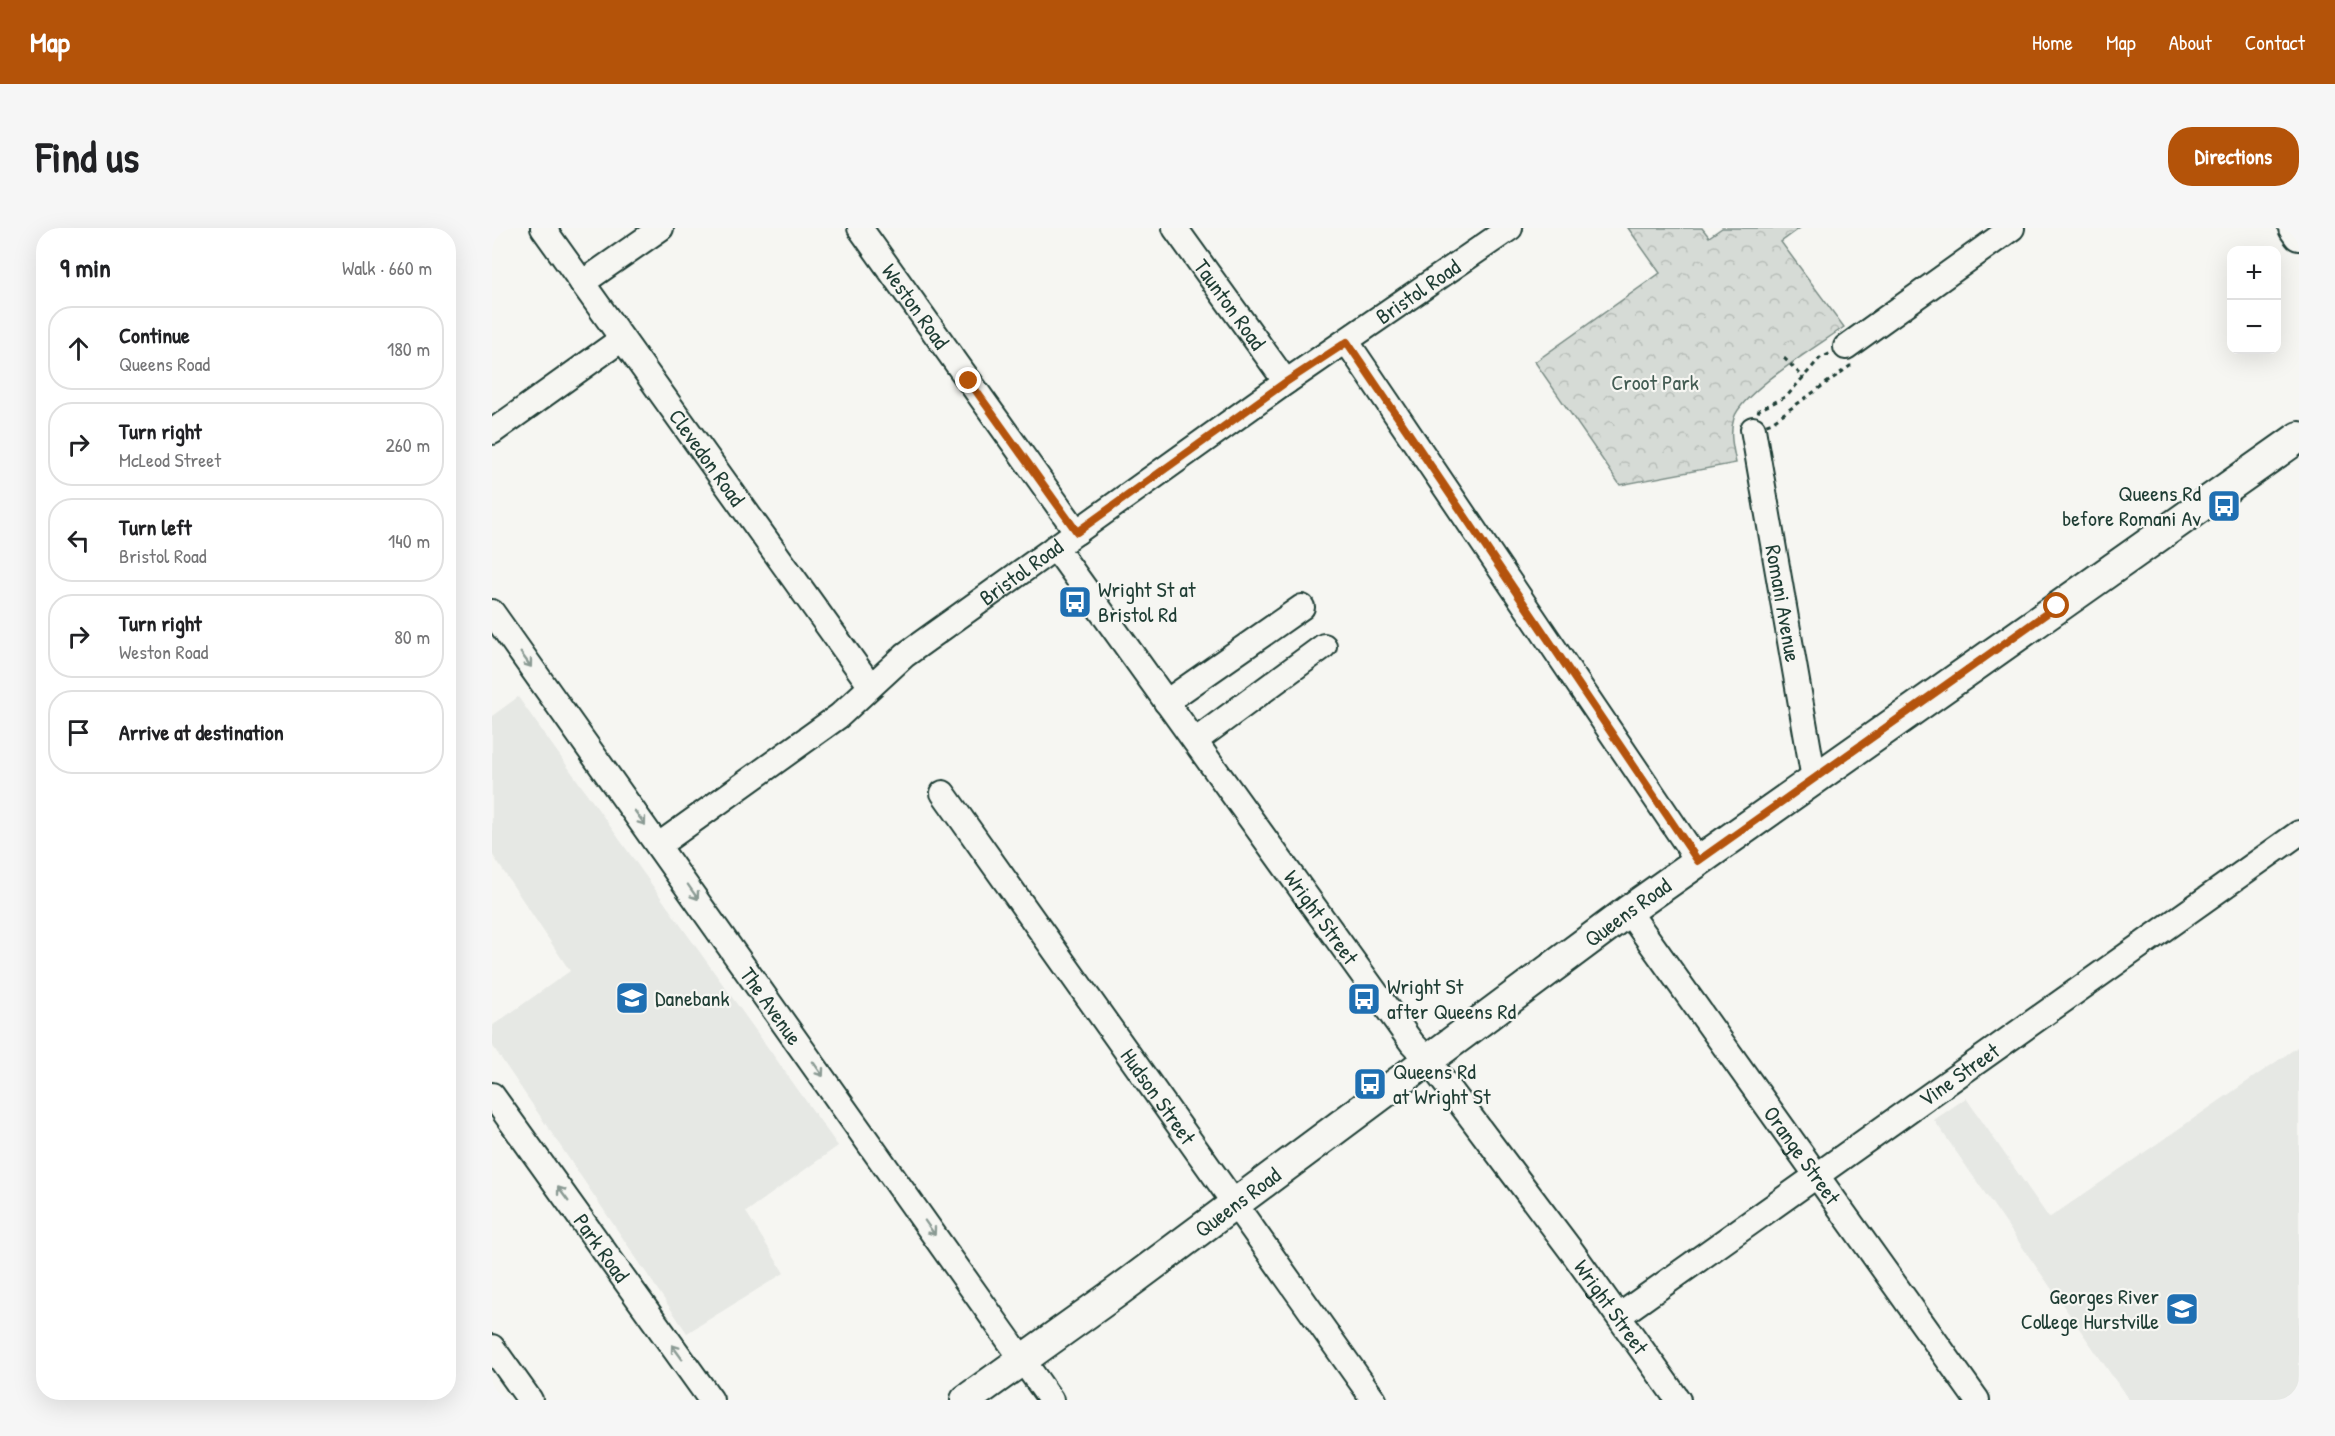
<!DOCTYPE html>
<html lang="en">
<head>
<meta charset="utf-8">
<style>
	:root { --surface:#fff; --page:#f6f6f6; --text:#202124; --muted:#757577; --line:#e0e0e0; --accent:#b45309 }
	body { margin:0; font-family:"Patrick Hand",sans-serif; background:var(--page); color:var(--text) }
	.controls { position:absolute; right:18px; top:18px; display:grid; overflow:hidden; border-radius:12px; box-shadow:0 6px 24px #0002 }
	.controls button { width:54px; height:54px; display:grid; place-items:center; padding:0; border:0; border-bottom:2px solid var(--line); background:var(--surface); color:var(--text); font:30px sans-serif }
	.stop { position:absolute; width:18px; height:18px; margin:-14px; border:4px solid #b45309; border-radius:50%; background:#fff }
	.stop.end { background:#b45309; border-color:#fff; box-shadow:0 2px 6px #0008 }
	.list { margin:0; padding:0; list-style:none }
	h2 { display:flex; justify-content:space-between; align-items:center; height:78px; margin:0; padding:0 24px; font-size:26px }
	h2 small { font-size:20px; font-weight:400; color:var(--muted) }
	.list li { display:grid; grid-template-columns:39px 1fr auto; gap:18px; align-items:center; box-sizing:border-box; height:84px; margin:0 12px 12px; padding:0 12px; border:2px solid var(--line); border-radius:24px }
	.list b { display:block; font-size:22px; white-space:nowrap }
	.list p { margin:0; font-size:20px; white-space:nowrap; color:var(--muted) }
	.list em { font-size:20px; font-style:normal; color:var(--muted) }
	.icon { flex:none; width:33px; height:33px; fill:none; stroke:currentColor; stroke-width:2; stroke-linecap:round; stroke-linejoin:round }
	.map { position:relative; flex:none; width:1807px; height:1172px; overflow:hidden; border-radius:24px }
	header { display:flex; align-items:center; gap:36px; box-sizing:border-box; height:84px; padding:0 30px; background:var(--accent); color:#fff }
	header strong { font-size:28px }
	nav { display:flex; gap:33px; margin-inline-start:auto; font-size:21px }
	.intro { display:flex; align-items:center; justify-content:space-between; box-sizing:border-box; height:144px; padding:0 36px }
	h1 { margin:0; font-size:42px }
	.button { padding:15px 27px; border-radius:24px; background:var(--accent); color:#fff; font-size:21px; font-weight:700 }
	main { display:flex; gap:36px; padding:0 36px }
	aside { flex:1; background:var(--surface); border-radius:24px; box-shadow:0 6px 24px #0002 }
	.map>svg:first-child { display:block }
</style>
</head>
<body>
<header>
<strong>Map</strong>
<nav><a>Home</a><a>Map</a><a>About</a><a>Contact</a></nav>
</header>
<div class="intro"><h1>Find us</h1><a class="button">Directions</a></div>
<main>
<aside>
<h2>9 min<small>Walk · 660 m</small></h2>
<ul class="list">
<li><svg class="icon" aria-label="ahead" viewBox="0 0 24 24"><path d="M12 20V5M6 11l6-6 6 6"/></svg><div><b>Continue</b><p>Queens Road</p></div><em>180 m</em></li>
<li><svg class="icon" aria-label="right" viewBox="0 0 24 24"><path d="M7 20v-9h11M14 6l5 5-5 5"/></svg><div><b>Turn right</b><p>McLeod Street</p></div><em>260 m</em></li>
<li><svg class="icon" aria-label="left" viewBox="0 0 24 24"><path d="M17 20v-9H6M10 6l-5 5 5 5"/></svg><div><b>Turn left</b><p>Bristol Road</p></div><em>140 m</em></li>
<li><svg class="icon" aria-label="right" viewBox="0 0 24 24"><path d="M7 20v-9h11M14 6l5 5-5 5"/></svg><div><b>Turn right</b><p>Weston Road</p></div><em>80 m</em></li>
<li><svg class="icon" aria-label="arrive" viewBox="0 0 24 24"><path d="M6 21V4h12l-3 4 3 4H6"/></svg><div><b>Arrive at destination</b></div></li>
</ul>
</aside>
<div class="map">
<svg width="1807" height="1172" viewBox="0 0 1807 1172">
	<defs>
		<pattern id="park-crowns" width="20" height="18" patternUnits="userSpaceOnUse" patternTransform="scale(1.5)"><rect width="20" height="18" fill="#d6dbd6"/><path d="M2 6a3 3 0 1 1 6 0M12 15a3 3 0 1 1 6 0" fill="none" stroke="#b7bdb8"/></pattern>
	</defs>
	<rect width="100%" height="100%" fill="#f6f6f2"/>
	<filter id="ink" filterUnits="userSpaceOnUse"><feTurbulence type="fractalNoise" baseFrequency=".0167" numOctaves="2"/><feDisplacementMap in="SourceGraphic" scale="12" xChannelSelector="R" yChannelSelector="G"/><feConvolveMatrix kernelMatrix="1 2 1 2 8 2 1 2 1" color-interpolation-filters="sRGB"/></filter>
	<g filter="url(#ink)">
		<g fill="#e6e8e4">
			<polygon points="26,469 346,918 254,984 292,1045 195,1105 0,817 0,798 78,743 0,626 0,488"/>
			<polygon points="1807,818 1807,1172 1637,1172 1442,892 1474,870 1557,990"/>
		</g>
		<path fill="url(#park-crowns)" stroke="#7a8c85" stroke-width="1.5" d="M1136,0H1210L1217,9L1230,0H1308L1289,14L1352,99C1327,117 1251,163 1242,190C1237,206 1241,219 1244,235L1128,257L1043,134L1168,45Z"/>
		<g fill="none" stroke-linecap="round" stroke-linejoin="round">
			<defs>
				<g id="minor">
					<path id="s1" d="M51,0L378,457"/>
					<path id="s2" d="M368,0L585,304"/>
					<path id="s3" d="M683,0L794,154"/>
					<polyline points="90,55 169,0"/>
					<polyline points="855,114 1206,633"/>
					<polyline points="1354,119 1520,0"/>
					<path id="s4" d="M1261,201L1322,551"/>
					<polyline points="0,204 130,111"/>
					<path id="s5" d="M563,319L920,815L935,831L1081,1025L1186,1172"/>
					<path id="s6" d="M0,384L559,1172"/>
					<polyline points="674,474 810,379"/>
					<polyline points="703,513 832,418"/>
					<path id="s7" d="M451,565L882,1172"/>
					<path id="s8" d="M167,617L347,488L413,427L794,154L1018,0"/>
					<path id="s9" d="M1136,683L1485,1172"/>
					<path id="s10" d="M0,867L219,1172"/>
					<path id="s11" d="M1127,1088L1807,605"/>
					<polyline points="0,1119 38,1172"/>
				</g>
				<g id="major">
					<polyline points="1802,0 1807,7"/>
					<path id="s12" d="M474,1172L622,1066L1136,683L1807,209"/>
				</g>
			</defs>
			<use href="#minor" stroke="#1f3d34" stroke-width="28"/>
			<use href="#major" stroke="#1f3d34" stroke-width="34"/>
			<g stroke="#1f3d34" stroke-width="3" stroke-dasharray="4.5 4.5" stroke-linecap="butt">
				<polygon points="1354,119 1358,138 1280,194 1261,201 1267,182 1295,168 1328,130"/>
				<polyline points="1292,130 1312,150"/>
			</g>
			<use href="#minor" stroke="#f6f6f2" stroke-width="24"/>
			<use href="#major" stroke="#f6f6f2" stroke-width="30"/>
		</g>
		<defs><path id="oneway-shaft" d="M-6 0H5M1.5-3L5.5 0L1.5 3" fill="none" stroke-width="1.6" stroke-linecap="round" stroke-linejoin="round" transform="scale(1.5)"/></defs>
		<g stroke="#8a9a93">
			<use href="#oneway-shaft" transform="translate(34 432) rotate(54)"/>
			<use href="#oneway-shaft" transform="translate(148 590) rotate(54)"/>
			<use href="#oneway-shaft" transform="translate(201 664) rotate(55)"/>
			<use href="#oneway-shaft" transform="translate(326 841) rotate(55)"/>
			<use href="#oneway-shaft" transform="translate(71 966) rotate(-126)"/>
			<use href="#oneway-shaft" transform="translate(438 1000) rotate(55)"/>
			<use href="#oneway-shaft" transform="translate(185 1124) rotate(-126)"/>
		</g>
	</g>
	<g fill="none" stroke-linecap="round" stroke-linejoin="round" filter="url(#ink)">
		<polyline stroke="#b45309" stroke-width="8" points="477,153 585,304 794,154 855,114 1206,633 1565,378"/>
	</g>
	<defs>
		<symbol id="bus-square" viewBox="-11 -11 22 22"><rect x="-9" y="-9" width="18" height="18" rx="4" fill="#1f6fb2" stroke="#f6f6f2"/><path d="M-5-6H5V4H4V6H2V4H-2V6H-4V4H-5ZM-3.5-4V0h7V-4ZM-3.5 1.2v1.5H-2V1.2ZM2 1.2v1.5H3.5V1.2Z" fill="#fff"/></symbol>
		<symbol id="school-square" viewBox="-11 -11 22 22"><rect x="-9" y="-9" width="18" height="18" rx="4" fill="#1f6fb2" stroke="#f6f6f2"/><path d="M0-5L7-2L0 1L-7-2ZM-4 1L0 2.5L4 1V4Q0 6-4 4Z" fill="#fff"/></symbol>
	</defs>
	<g fill-rule="evenodd">
		<use href="#bus-square" x="1713" y="259" width="38" height="38"/>
		<use href="#bus-square" x="564" y="355" width="38" height="38"/>
		<use href="#school-square" x="121" y="751" width="38" height="38"/>
		<use href="#bus-square" x="853" y="752" width="38" height="38"/>
		<use href="#bus-square" x="859" y="837" width="38" height="38"/>
		<use href="#school-square" x="1671" y="1062" width="38" height="38"/>
	</g>
	<g text-anchor="middle" dominant-baseline="central" stroke-width="4.5" stroke-linejoin="round" paint-order="stroke">
		<g font-size="22" fill="#1f3d34" stroke="#f6f6f2">
			<text stroke="none"><textPath href="#s8" startOffset="940">Bristol Road</textPath></text>
			<text stroke="none"><textPath href="#s3" startOffset="94">Taunton Road</textPath></text>
			<text stroke="none"><textPath href="#s2" startOffset="96">Weston Road</textPath></text>
			<text stroke="none"><textPath href="#s1" startOffset="282">Clevedon Road</textPath></text>
			<text stroke="none"><textPath href="#s8" startOffset="454">Bristol Road</textPath></text>
			<text stroke="none"><textPath href="#s4" startOffset="177">Romani Avenue</textPath></text>
			<text stroke="none"><textPath href="#s12" startOffset="822">Queens Road</textPath></text>
			<text stroke="none"><textPath href="#s5" startOffset="456">Wright Street</textPath></text>
			<text stroke="none"><textPath href="#s6" startOffset="483">The Avenue</textPath></text>
			<text stroke="none"><textPath href="#s11" startOffset="417">Vine Street</textPath></text>
			<text stroke="none"><textPath href="#s7" startOffset="372">Hudson Street</textPath></text>
			<text stroke="none"><textPath href="#s9" startOffset="300">Orange Street</textPath></text>
			<text stroke="none"><textPath href="#s12" startOffset="336">Queens Road</textPath></text>
			<text stroke="none"><textPath href="#s10" startOffset="188">Park Road</textPath></text>
			<text stroke="none"><textPath href="#s5" startOffset="942">Wright Street</textPath></text>
		</g>
		<g font-size="22" fill="#445d54" stroke="#f6f6f2">
			<text x="1163" y="154">Croot Park</text>
		</g>
		<g font-size="22" fill="#1f3d34" stroke="#f6f6f2" text-anchor="start">
			<text x="1709" y="265" text-anchor="end">Queens Rd<tspan x="1709" dy="25">before Romani Av</tspan></text>
			<text x="606" y="361">Wright St at<tspan x="606" dy="25">Bristol Rd</tspan></text>
			<text x="895" y="758">Wright St<tspan x="895" dy="25">after Queens Rd</tspan></text>
			<text x="163" y="770">Danebank</text>
			<text x="901" y="843">Queens Rd<tspan x="901" dy="25">at Wright St</tspan></text>
			<text x="1667" y="1068" text-anchor="end">Georges River<tspan x="1667" dy="25">College Hurstville</tspan></text>
		</g>
	</g>
</svg>
<div class="controls">
<button>+</button>
<button>−</button>
</div>
<div class="stop" style="left:1565px;top:378px"></div>
<div class="stop end" style="left:477px;top:153px"></div>
</div>
</main>
</body>
</html>
